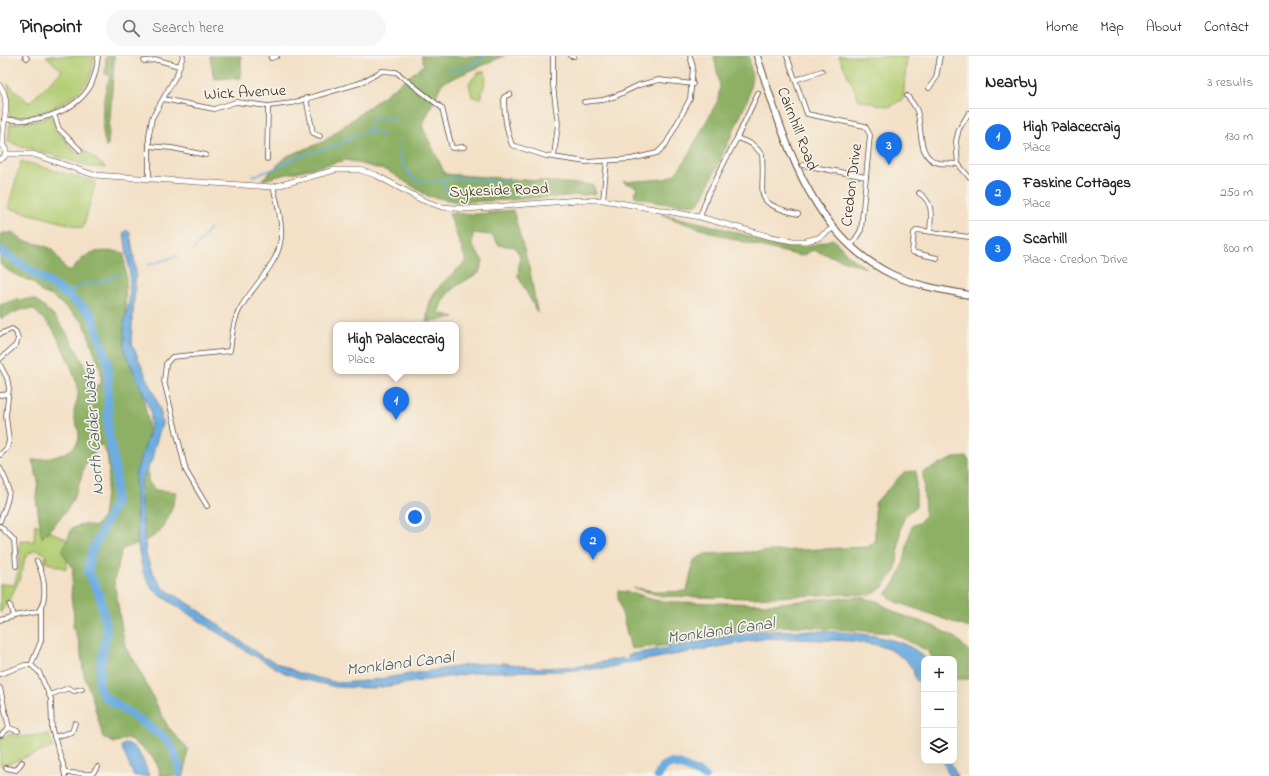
<!DOCTYPE html>
<html lang="en">
<head>
<meta charset="utf-8">
<style>
	:root { --surface:#fff; --page:#f6f6f6; --text:#222; --muted:#767676; --line:#e0e0e0; --accent:#1a73e8 }
	body { margin:0; font-family:"Indie Flower",sans-serif; background:var(--page); color:var(--text) }
	.controls { position:absolute; right:12px; bottom:12px; display:grid; overflow:hidden; border-radius:8px; box-shadow:0 4px 16px #0002 }
	.controls button { width:36px; height:36px; display:grid; place-items:center; padding:0; border:0; border-bottom:1px solid var(--line); background:var(--surface); color:var(--text); font:20px sans-serif }
	.you { position:absolute; left:415px; top:461px; width:14px; height:14px; margin:-10px; border:3px solid #fff; border-radius:50%; background:#1a73e8; box-shadow:0 0 0 6px #1a73e833 }
	.badge { display:grid; place-items:center; width:26px; height:26px; border-radius:50%; background:var(--accent); color:#fff; font-size:13px; font-weight:700 }
	.pin { position:absolute; translate:-50% -33px; filter:drop-shadow(0 1px 2px #0008) }
	.pin::after { content:''; position:absolute; top:21px; width:14px; height:12px; background:inherit; clip-path:polygon(0 0,100% 0,50% 100%) }
	.popup { position:absolute; left:333px; top:266px; width:126px; height:52px; box-sizing:border-box; display:grid; place-content:center; border-radius:8px; background:var(--surface); filter:drop-shadow(0 1px 3px #0005); font-size:13px; white-space:nowrap; color:var(--muted) }
	.popup b { font-size:15px; color:var(--text) }
	.popup::after { content:''; position:absolute; left:50%; top:100%; margin-left:-8px; border:8px solid transparent; border-top-color:var(--surface) }
	.list { margin:0; padding:0; list-style:none }
	h2 { display:flex; justify-content:space-between; align-items:center; height:52px; margin:0; padding:0 16px; font-size:17px }
	h2 small { font-size:13px; font-weight:400; color:var(--muted) }
	.list li { display:grid; grid-template-columns:26px 1fr auto; gap:12px; align-items:center; box-sizing:border-box; height:56px; padding:0 16px; border-top:1px solid var(--line) }
	.list b { display:block; font-size:15px; white-space:nowrap }
	.list p { margin:0; font-size:13px; white-space:nowrap; color:var(--muted) }
	.list em { font-size:13px; font-style:normal; color:var(--muted) }
	.icon { flex:none; width:22px; height:22px; fill:none; stroke:currentColor; stroke-width:2; stroke-linecap:round; stroke-linejoin:round }
	.map { position:relative; flex:none; width:969px; height:720px; overflow:hidden }
	header { display:flex; align-items:center; gap:24px; box-sizing:border-box; height:56px; padding:0 20px; background:var(--surface); border-bottom:1px solid var(--line) }
	header strong { font-size:19px }
	nav { display:flex; gap:22px; margin-inline-start:auto; font-size:14px }
	.search { width:280px; height:36px; background:var(--page); display:flex; align-items:center; gap:10px; box-sizing:border-box; padding:0 14px; border-radius:22px; color:var(--muted); font-size:15px }
	main { display:flex }
	aside { flex:1; background:var(--surface) }
	.map>svg:first-child { display:block }
</style>
</head>
<body>
<header>
<strong>Pinpoint</strong>
<div class="search"><svg class="icon" aria-label="search" viewBox="0 0 24 24"><circle cx="10" cy="10" r="6"/><path d="M15 15l6 6"/></svg>Search here</div>
<nav><a>Home</a><a>Map</a><a>About</a><a>Contact</a></nav>
</header>
<main>
<div class="map">
<svg width="969" height="720" viewBox="0 0 969 720">
	<rect width="100%" height="100%" fill="#f7f3e8"/>
	<filter id="ink" filterUnits="userSpaceOnUse"><feTurbulence type="fractalNoise" baseFrequency=".025" numOctaves="2"/><feDisplacementMap in="SourceGraphic" scale="8" xChannelSelector="R" yChannelSelector="G"/><feConvolveMatrix kernelMatrix="1 2 1 2 8 2 1 2 1" color-interpolation-filters="sRGB"/></filter>
	<filter id="wash" filterUnits="userSpaceOnUse"><feTurbulence type="fractalNoise" baseFrequency=".012" numOctaves="4" result="noise"/><feDisplacementMap in="SourceGraphic" scale="16" xChannelSelector="R" yChannelSelector="G"/><feGaussianBlur stdDeviation="0.9" result="paint"/><feColorMatrix in="noise" values="0 0 0 0 0 0 0 0 0 0 0 0 0 0 0 0 0 1.4 0 .05"/><feComposite in="paint" operator="in"/></filter>
	<g filter="url(#wash)">
		<rect width="100%" height="100%" fill="#f3e0c6"/>
		<g fill="#b2cd73" stroke="#767c48">
			<path d="M46,0H94C93,7 92,15 90,21C81,42 31,67 10,61L8,28L29,47L62,15Z"/>
			<polygon points="839,0 907,0 903,43 890,51 859,44"/>
			<polygon points="485,15 486,21 481,42 472,41 469,27 478,17"/>
			<polygon points="50,60 53,62 58,76 68,86 67,89 78,98 83,93 106,112 91,111 36,94 21,91 8,85 10,68 38,65"/>
			<polygon points="21,105 96,126 83,172 8,152"/>
			<path d="M35,468L70,485L66,513L45,506L46,500C39,492 33,493 26,501L25,500C23,521 12,540 0,557V528L14,529L19,512L20,485H34Z"/>
			<polygon points="11,678 17,681 49,678 53,691 5,709 0,709 0,683"/>
		</g>
		<g fill="#8db065" stroke="#646d42">
			<path d="M106,0H114V6L108,89L106,91C100,70 102,41 110,20L105,18Z"/>
			<polygon points="210,0 241,0 241,22 214,23"/>
			<polygon points="421,0 504,0 442,27 422,70 445,118 593,129 596,138 511,144 458,146 428,140 388,115 346,104 262,124 287,100 323,86 424,9"/>
			<polygon points="714,0 749,0 752,21 748,43 703,141 697,149 661,147 634,140 637,131 623,126 665,123 675,118 685,105 718,44 720,30"/>
			<path d="M513,154L530,215L537,256L518,220L520,200L515,191L499,189L492,179L473,177L472,189L483,205L479,217C462,226 441,237 439,257L455,261L427,266C426,234 446,226 466,205L449,157L478,158Z"/>
			<path d="M661,158L702,167L785,190L806,191L833,183L850,201L866,212L813,194L801,200C753,189 706,177 661,158Z"/>
			<path d="M4,177H14L24,185L42,189L52,193L63,210L71,216C75,209 82,202 89,198C95,194 117,195 124,197L126,223L125,251L148,365V425L155,434L177,436C164,477 162,480 122,493L114,525L125,591L135,606L168,671L188,693L184,720H160C159,701 141,691 127,682L114,687L103,681L92,641L84,619L79,586L73,571L74,559L71,541L73,512L62,496L72,472L84,468L95,471L103,461L109,414L107,398L101,388L84,411L78,432L68,453L42,482L36,442L38,424L32,404C46,404 80,398 79,379C79,372 74,365 74,358C74,350 79,343 78,335C77,321 61,288 54,275C49,267 40,260 33,253L21,254L2,262H0V249L14,244L34,243C40,248 47,253 53,259C68,275 85,308 92,329H101V315L84,267L52,240L41,236L34,227L10,216L0,208V178Z"/>
			<path d="M966,401L969,404V572L894,545L886,538C908,514 903,498 912,470L920,466L925,458L923,416L954,402Z"/>
			<polygon points="916,415 916,451 905,459 901,470 896,514 882,532 870,539 844,538 750,542 698,541 662,540 634,532 662,536 687,535 694,504 705,498 868,491 875,486 875,447 904,416"/>
			<polygon points="618,535 635,537 653,544 673,546 772,548 819,543 861,541 877,545 896,557 933,570 956,582 969,595 969,623 954,623 954,603 933,603 928,595 892,577 795,570 767,571 678,588 631,593 618,541"/>
		</g>
		<g fill="#6cace0" stroke="#546b7f">
			<polygon points="126,174 130,177 136,215 131,286 154,337 161,357 162,368 155,390 152,404 141,425 140,433 146,498 151,513 163,532 193,550 261,600 299,617 338,627 366,625 474,608 504,607 539,612 581,610 623,602 624,608 607,612 562,615 480,616 375,632 336,631 302,623 283,616 246,595 158,538 151,531 143,516 138,490 135,418 150,375 151,356 124,293 124,268 129,245 130,220 124,176"/>
			<path d="M760,575C802,575 898,570 926,603H924V625H916L913,614L906,604L891,594L877,589L852,585L767,582L629,607L628,599Z"/>
			<path d="M126,687C139,690 145,709 149,720H134L121,690Z"/>
			<polygon points="943,705 950,705 957,720 949,720"/>
		</g>
		<g fill="none" stroke-linecap="round" stroke-linejoin="round">
			<g stroke="#6cace0" stroke-width="1.5">
				<polyline points="449,15 466,11 486,0"/>
				<polyline points="367,75 372,75 383,80"/>
				<path d="M397,87C399,103 404,110 413,123L421,126L457,122L497,126L502,124H511"/>
				<polyline points="253,120 279,111 296,101 335,90 367,75 374,61 395,63"/>
				<polyline points="442,124 450,144"/>
				<polyline points="194,194 210,172"/>
				<polyline points="148,209 178,200"/>
				<polyline points="66,238 85,227 97,227 119,218"/>
			</g>
			<g stroke="#6cace0" stroke-width="5">
				<polyline points="617,607 635,604"/>
				<polyline points="920,620 924,649"/>
			</g>
			<g stroke="#6cace0" stroke-width="9">
				<polyline points="0,194 66,238 91,258 108,307 108,373 116,418 115,448 91,497 88,515 100,540 107,575 101,604 99,630 105,641 164,681 172,691 179,710 180,720"/>
				<polyline points="658,720 663,711 670,707 680,709 705,720"/>
			</g>
		</g>
	</g>
	<g filter="url(#ink)">
		<g fill="none" stroke-linecap="round" stroke-linejoin="round">
			<defs>
				<g id="minor">
					<polyline points="25,0 27,2"/>
					<polyline points="271,0 271,2 277,0"/>
					<polyline points="553,0 553,30 558,68 554,100"/>
					<polyline points="571,0 574,0"/>
					<polyline points="787,0 807,58 865,70 870,79 861,174 851,190"/>
					<polyline points="144,5 158,4 179,10"/>
					<polyline points="795,24 822,15"/>
					<polyline points="929,32 936,22 940,0"/>
					<path d="M510,38L504,41C504,57 506,74 512,89L546,100L586,106L631,103L657,97L666,88L690,43L693,11L690,0"/>
					<path d="M907,40C911,45 915,49 917,55C923,72 916,102 939,107C945,108 952,107 958,108"/>
					<polyline points="306,42 313,77 320,80"/>
					<polyline points="163,43 214,53 236,46 268,50 292,47 360,27 382,15 396,16 442,52 452,92 464,91"/>
					<polyline points="584,46 603,44 616,40 639,29 659,24 693,28"/>
					<polyline points="969,57 959,73 956,85 958,108 969,121"/>
					<polyline points="54,58 59,73 80,94"/>
					<path d="M4,63C31,68 69,59 87,35C94,26 97,11 98,0"/>
					<polyline points="737,82 758,37"/>
					<polyline points="149,90 172,92 206,99"/>
					<polyline points="267,103 268,50"/>
					<polyline points="803,109 866,121"/>
					<polyline points="149,121 149,79 152,62 177,18 183,0"/>
					<path d="M919,137C934,147 931,159 930,175"/>
					<polyline points="603,144 607,105"/>
					<path d="M700,161L708,138L737,82L752,88L762,98C766,140 749,146 798,158"/>
					<polyline points="937,202 912,196 914,177 917,174 969,181"/>
					<polyline points="0,278 12,273 16,276 18,283 16,289 0,303"/>
					<polyline points="0,309 7,322 9,332 6,360 9,385 7,392 0,399"/>
					<polyline points="0,339 8,338"/>
					<path d="M0,412C14,437 9,440 0,465"/>
					<path d="M207,450L186,415L164,325L166,308L172,301L230,295C232,280 233,264 241,251C252,232 276,209 280,188C284,171 278,148 273,131"/>
					<polyline points="0,470 14,484 16,510"/>
					<polyline points="10,549 13,560"/>
					<path d="M0,564L18,559L38,556C49,542 44,520 37,505"/>
					<polyline points="31,609 41,585 41,552"/>
					<polyline points="0,618 25,609 31,609 39,616 51,643 52,674 63,708 65,720"/>
					<polyline points="0,632 9,672 1,679"/>
					<polyline points="49,639 69,632 74,635 82,633"/>
					<polyline points="9,672 18,675"/>
					<polyline points="54,681 72,676 75,667"/>
					<polyline points="6,712 16,714 22,706"/>
					<polyline points="66,717 92,718 98,711"/>
				</g>
				<g id="tertiary">
					<path d="M0,30C13,48 0,68 3,90"/>
					<polyline points="6,98 33,98 94,119 273,131 335,114 360,114 376,119 422,144 442,151 467,153 579,144 603,144 700,161 771,181 793,185 806,185 818,182 833,172"/>
					<polyline points="0,103 4,101 6,97 5,92 1,89"/>
				</g>
				<path id="secondary" d="M757,0C784,81 809,179 893,219C917,230 943,234 969,239"/>
			</defs>
			<use href="#minor" stroke="#574537" stroke-width="5.5"/>
			<use href="#tertiary" stroke="#574537" stroke-width="6"/>
			<use href="#secondary" stroke="#574537" stroke-width="8"/>
			<use href="#minor" stroke="#fff" stroke-width="4"/>
			<use href="#tertiary" stroke="#fff" stroke-width="5"/>
			<use href="#secondary" stroke="#fff" stroke-width="6"/>
		</g>
	</g>
	<g text-anchor="middle" dominant-baseline="central" stroke-width="3.5" stroke-linejoin="round" paint-order="stroke">
		<g font-size="16" fill="#3b2a1e" stroke="#f7f3e8">
			<text transform="translate(245 37) rotate(-3)">Wick Avenue</text>
			<text transform="translate(797 73) rotate(69)">Cairnhill Road</text>
			<text transform="translate(852 129) rotate(-83)">Credon Drive</text>
			<text transform="translate(499 135) rotate(-2)">Sykeside Road</text>
		</g>
		<g font-size="17" font-style="italic" fill="#4c5862" stroke="#f7f3e8">
			<text transform="translate(94 373) rotate(-94)">North Calder Water</text>
			<text transform="translate(721 575) rotate(-8)">Monkland Canal</text>
			<text transform="translate(400 608) rotate(-7)">Monkland Canal</text>
		</g>
	</g>
</svg>
<div class="controls">
<button>+</button>
<button>−</button>
<button><svg class="icon" aria-label="layers" viewBox="0 0 24 24"><path d="M12 4l9 5-9 5-9-5zM3 14l9 5 9-5"/></svg></button>
</div>
<div class="you"></div>
<div class="pin badge" style="left:396px;top:364px">1</div>
<div class="popup"><b>High Palacecraig</b>Place</div>
<div class="pin badge" style="left:593px;top:504px">2</div>
<div class="pin badge" style="left:889px;top:109px">3</div>
</div>
<aside>
<h2>Nearby<small>3 results</small></h2>
<ul class="list">
<li><span class="badge">1</span><div><b>High Palacecraig</b><p>Place</p></div><em>130 m</em></li>
<li><span class="badge">2</span><div><b>Faskine Cottages</b><p>Place</p></div><em>250 m</em></li>
<li><span class="badge">3</span><div><b>Scarhill</b><p>Place · Credon Drive</p></div><em>800 m</em></li>
</ul>
</aside>
</main>
</body>
</html>
